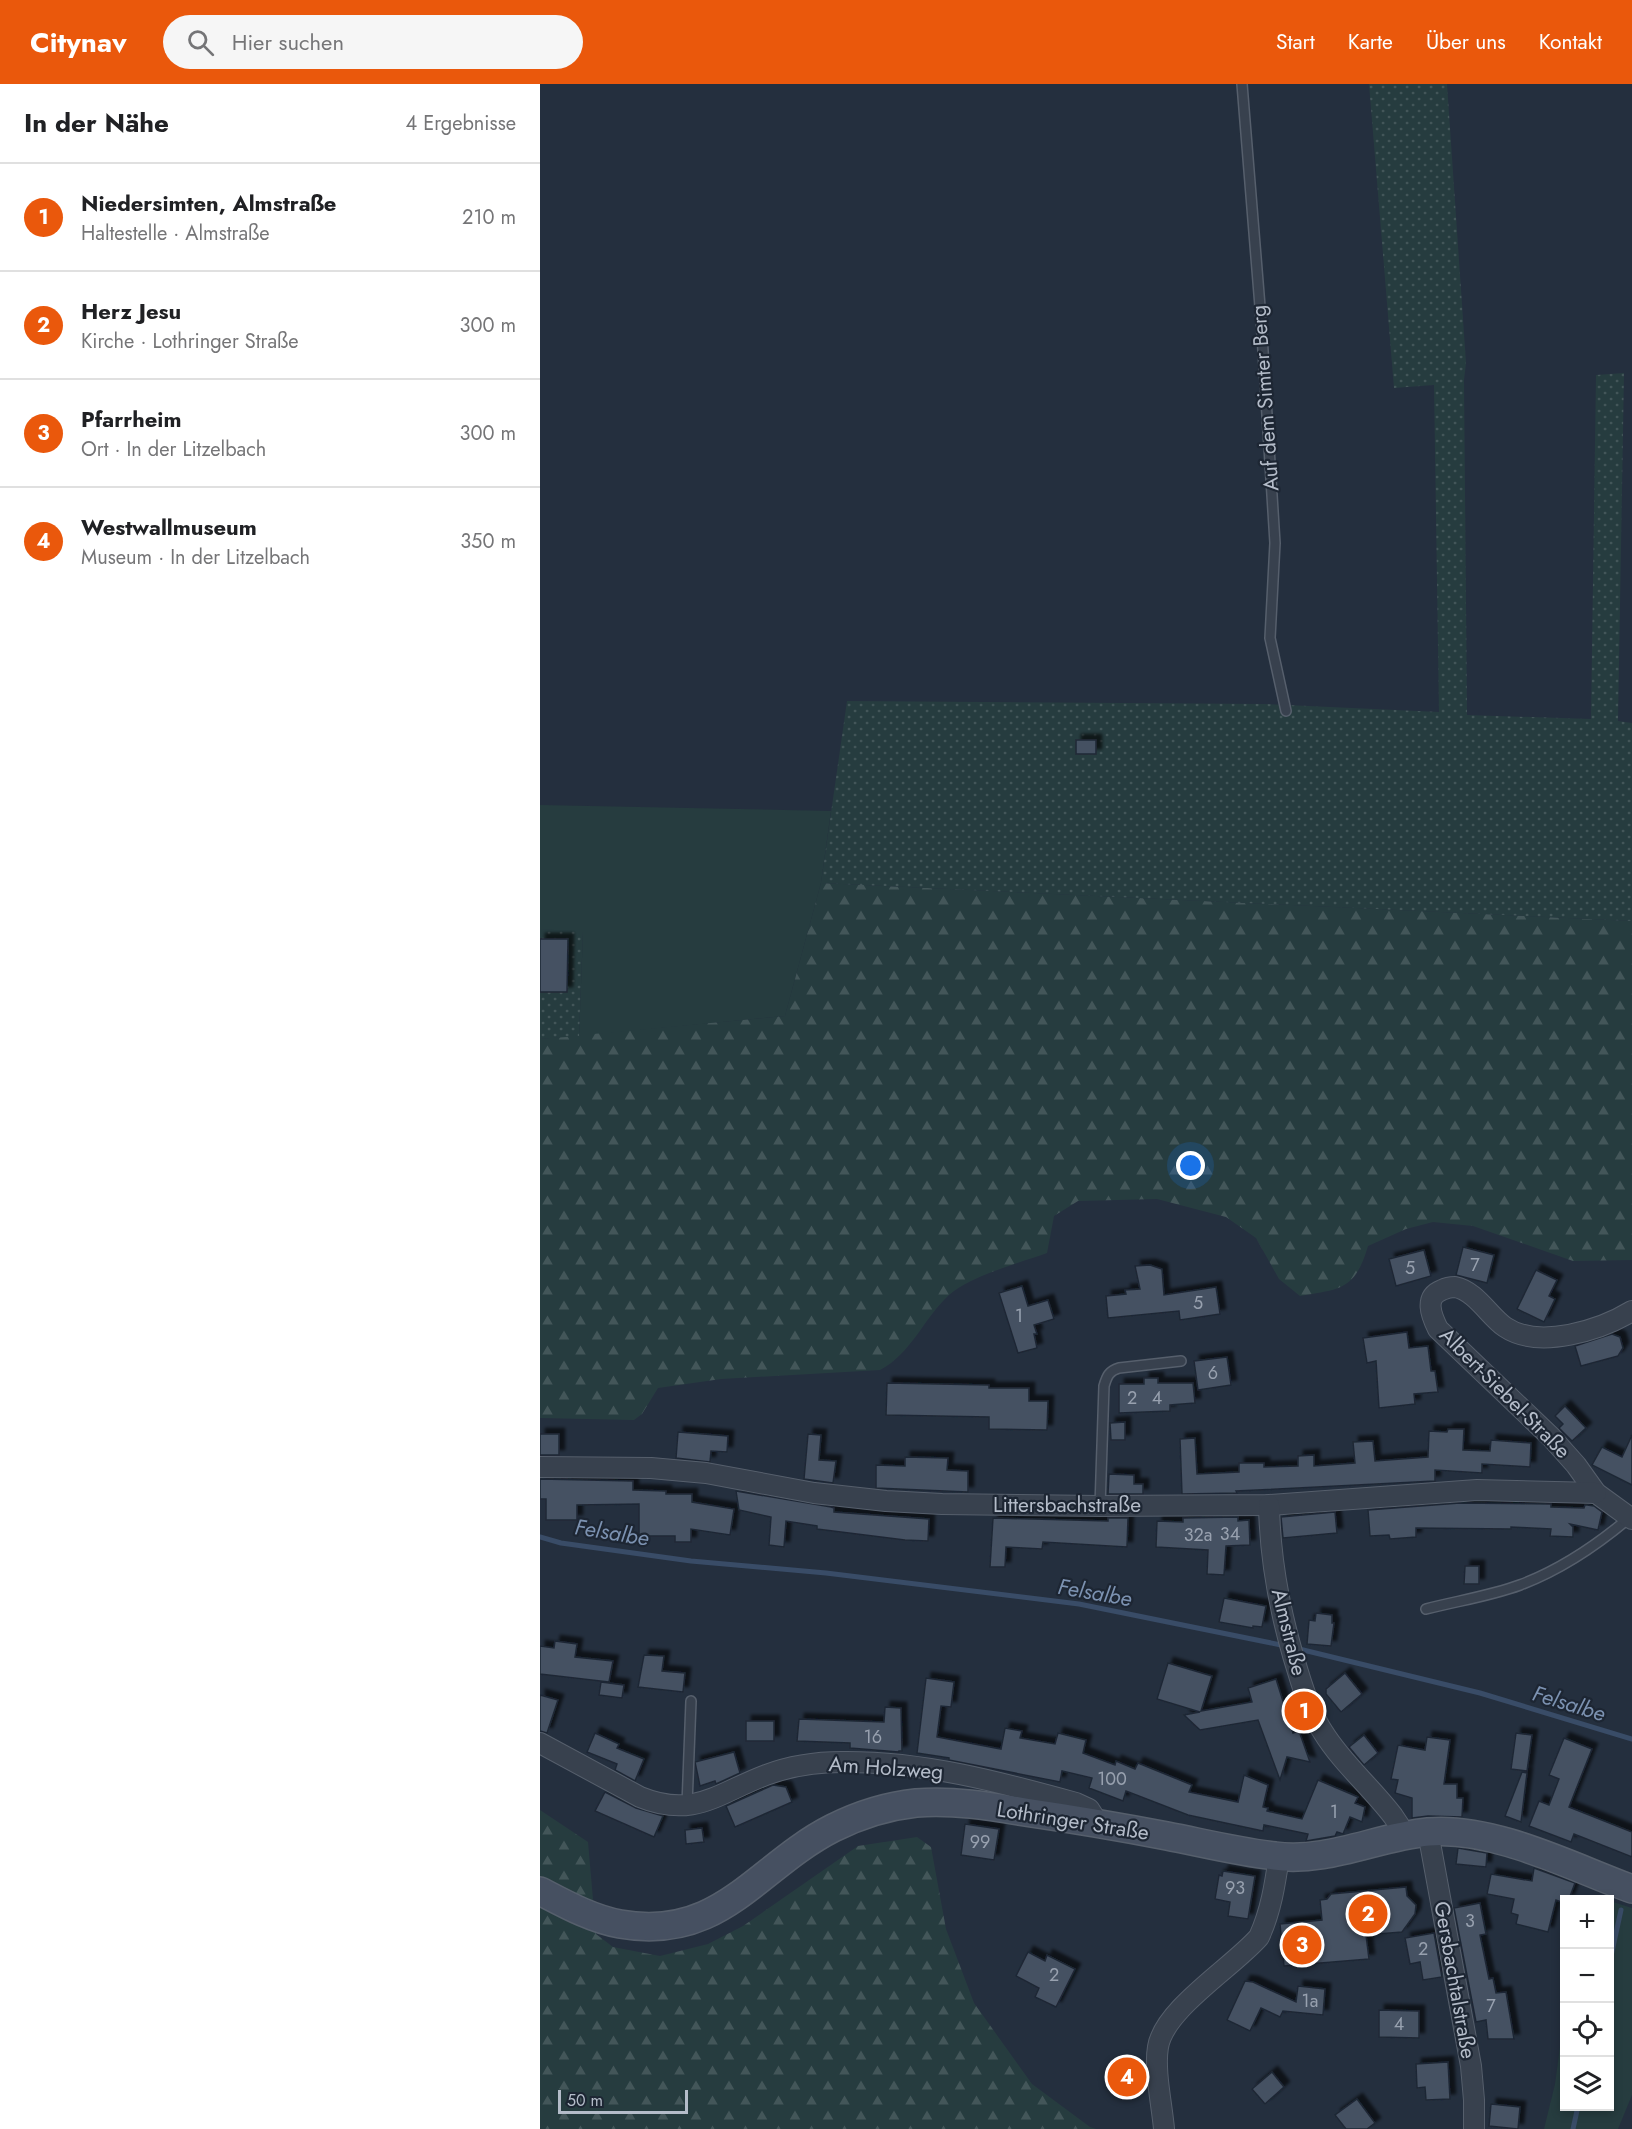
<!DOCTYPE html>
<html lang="de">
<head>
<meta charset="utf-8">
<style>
	:root { --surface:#fff; --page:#f6f6f6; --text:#202124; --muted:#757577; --line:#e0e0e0; --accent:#ea580c }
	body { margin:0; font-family:Jost,sans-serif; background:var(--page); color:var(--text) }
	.controls { position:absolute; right:18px; bottom:18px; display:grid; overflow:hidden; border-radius:0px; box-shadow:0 3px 9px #0003 }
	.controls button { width:54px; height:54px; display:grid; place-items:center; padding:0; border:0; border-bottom:2px solid var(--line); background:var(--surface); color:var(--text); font:30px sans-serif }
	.scale { position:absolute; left:18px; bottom:15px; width:130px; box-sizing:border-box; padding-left:6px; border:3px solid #b4bcc9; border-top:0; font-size:16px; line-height:21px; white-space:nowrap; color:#b4bcc9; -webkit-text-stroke:4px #1d2633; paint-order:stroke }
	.you { position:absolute; left:651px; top:1082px; width:21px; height:21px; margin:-15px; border:4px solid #fff; border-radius:50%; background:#1a73e8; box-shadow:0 0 0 9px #1a73e833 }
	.badge { display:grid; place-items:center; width:39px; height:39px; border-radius:50%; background:var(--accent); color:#fff; font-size:20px; font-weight:700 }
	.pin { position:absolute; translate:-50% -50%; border:3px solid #fff; box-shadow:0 2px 6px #0006 }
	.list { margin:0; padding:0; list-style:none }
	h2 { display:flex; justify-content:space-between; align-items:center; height:78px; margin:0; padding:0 24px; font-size:26px }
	h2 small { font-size:20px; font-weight:400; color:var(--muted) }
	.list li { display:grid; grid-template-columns:39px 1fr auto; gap:18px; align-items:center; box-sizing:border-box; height:108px; padding:0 24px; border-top:2px solid var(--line) }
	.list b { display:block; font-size:22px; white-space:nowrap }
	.list p { margin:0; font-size:20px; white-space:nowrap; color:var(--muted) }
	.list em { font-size:20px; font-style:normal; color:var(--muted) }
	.icon { flex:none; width:33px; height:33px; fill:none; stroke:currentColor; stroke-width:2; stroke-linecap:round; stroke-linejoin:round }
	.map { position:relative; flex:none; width:1092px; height:2045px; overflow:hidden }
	header { display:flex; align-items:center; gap:36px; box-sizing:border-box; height:84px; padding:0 30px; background:var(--accent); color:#fff }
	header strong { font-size:28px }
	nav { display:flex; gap:33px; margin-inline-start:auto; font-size:21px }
	.search { width:420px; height:54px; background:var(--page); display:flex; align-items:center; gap:15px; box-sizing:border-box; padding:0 21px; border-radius:33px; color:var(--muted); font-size:22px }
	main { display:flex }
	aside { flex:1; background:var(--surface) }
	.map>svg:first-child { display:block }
</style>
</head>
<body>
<header>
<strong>Citynav</strong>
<div class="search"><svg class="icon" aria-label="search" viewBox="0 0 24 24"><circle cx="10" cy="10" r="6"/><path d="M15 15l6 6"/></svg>Hier suchen</div>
<nav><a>Start</a><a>Karte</a><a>Über uns</a><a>Kontakt</a></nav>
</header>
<main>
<aside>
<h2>In der Nähe<small>4 Ergebnisse</small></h2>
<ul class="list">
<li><span class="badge">1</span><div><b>Niedersimten, Almstraße</b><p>Haltestelle · Almstraße</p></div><em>210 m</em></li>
<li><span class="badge">2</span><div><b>Herz Jesu</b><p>Kirche · Lothringer Straße</p></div><em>300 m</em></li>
<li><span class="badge">3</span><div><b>Pfarrheim</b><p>Ort · In der Litzelbach</p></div><em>300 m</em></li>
<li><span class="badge">4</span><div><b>Westwallmuseum</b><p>Museum · In der Litzelbach</p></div><em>350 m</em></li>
</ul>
</aside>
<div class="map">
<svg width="1092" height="2045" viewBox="0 0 1092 2045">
	<defs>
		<pattern id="forest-firs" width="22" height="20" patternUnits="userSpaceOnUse" patternTransform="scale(1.5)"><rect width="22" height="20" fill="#263c3f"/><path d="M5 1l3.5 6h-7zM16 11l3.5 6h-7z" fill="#435659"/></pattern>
		<pattern id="park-dots" width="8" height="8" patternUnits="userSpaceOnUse" patternTransform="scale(1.5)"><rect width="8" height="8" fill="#263c3f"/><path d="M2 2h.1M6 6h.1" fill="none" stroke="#435659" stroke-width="1.8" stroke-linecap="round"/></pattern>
		<filter id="shadow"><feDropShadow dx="5.5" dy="-5.5" stdDeviation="1.5" flood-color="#0009"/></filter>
	</defs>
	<rect width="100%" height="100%" fill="#242f3e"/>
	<g fill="#263c3f">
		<polygon points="0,721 291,727 281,799 245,932 39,952 43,848 0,845"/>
		<polygon points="1070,1817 1092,1824 1092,2011 1078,2045 1004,2045 1015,2000 1024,1933 1024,2022 1070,2022"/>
	</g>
	<g fill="url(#forest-firs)">
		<path d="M281,799L1092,837V1176L1033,1177L933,1142L893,1138L866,1145L828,1162C815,1206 801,1205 760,1212L739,1195L716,1154L686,1133L617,1115L538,1117L514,1132L507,1169C479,1179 430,1192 409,1211C384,1234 371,1270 340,1286L181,1295L118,1304L102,1330L94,1336L0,1334V955L245,932Z"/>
		<polygon points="0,1726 48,1758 56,1850 73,1863 120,1872 168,1860 203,1842 318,1762 377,1753 391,1763 406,1845 434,1919 492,2000 550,2043 556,2045 0,2045"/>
	</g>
	<g fill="url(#park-dots)">
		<polygon points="829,0 907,0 926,279 924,296 927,631 1051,635 1056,291 1084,289 1078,637 1092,639 1092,837 281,799 307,617 724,620 899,628 894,301 854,304"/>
		<polygon points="0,845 43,847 39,952 0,955"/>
	</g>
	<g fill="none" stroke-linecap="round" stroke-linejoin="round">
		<g stroke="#394c67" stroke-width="5">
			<polyline points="0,1453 21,1459 151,1477 286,1489 539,1520 746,1562"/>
			<polyline points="755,1564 940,1609 1092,1655"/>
			<polyline points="1070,1877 1081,1826"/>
			<polyline points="1033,2045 1038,2022"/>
		</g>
	</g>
	<g fill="#455162" stroke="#1f2835" stroke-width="1.5" filter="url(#shadow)">
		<rect x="536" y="656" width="20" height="14"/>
		<polygon points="0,855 28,855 27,908 0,908"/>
		<polygon points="923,1163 954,1171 947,1199 916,1191"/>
		<polygon points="884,1166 891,1192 856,1202 849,1175"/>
		<polygon points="610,1181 622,1185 624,1211 676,1203 680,1230 640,1236 639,1227 568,1234 566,1212 586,1210 585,1206 600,1205 595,1182"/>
		<polygon points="996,1186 1017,1196 1009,1212 1015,1215 1004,1238 977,1225"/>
		<polygon points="482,1202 488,1222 508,1216 514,1235 494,1241 497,1250 494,1250 497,1264 478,1269 459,1209"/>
		<polygon points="867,1248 869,1264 888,1262 891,1287 895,1287 898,1308 874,1310 875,1320 839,1324 836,1277 827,1279 823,1254"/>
		<polygon points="1072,1250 1080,1253 1083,1264 1078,1272 1041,1282 1035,1262"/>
		<polygon points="687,1273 691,1301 658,1306 654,1277"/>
		<polygon points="604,1294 618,1294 618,1299 653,1299 655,1319 630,1321 630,1327 579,1329 579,1300 604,1300"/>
		<polygon points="347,1299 449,1301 449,1304 489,1304 489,1317 508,1317 507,1346 449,1345 449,1333 346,1331"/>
		<polygon points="1025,1322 1046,1344 1032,1357 1019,1344 1023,1340 1015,1332"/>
		<polygon points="585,1338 585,1356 571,1356 570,1339"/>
		<polygon points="908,1345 924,1345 923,1366 950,1367 951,1356 991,1359 990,1383 942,1380 942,1389 895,1386 895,1397 696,1407 697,1409 642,1410 640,1355 655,1354 657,1390 699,1388 699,1379 724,1379 724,1383 758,1382 758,1372 774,1371 774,1382 815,1379 813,1358 833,1357 835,1377 888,1373 889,1347 907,1348"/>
		<polygon points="138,1348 188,1352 187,1368 171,1367 170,1378 136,1374"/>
		<rect x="0" y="1350" width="19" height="21"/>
		<polygon points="268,1350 281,1351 279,1376 296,1377 293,1399 264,1395"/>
		<polygon points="1092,1351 1092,1401 1052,1381 1062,1363 1082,1373"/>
		<polygon points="365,1373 408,1374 407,1386 428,1387 428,1408 336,1404 336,1381 365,1382"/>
		<polygon points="569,1390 594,1391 594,1400 603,1400 603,1410 568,1410"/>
		<polygon points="0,1395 93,1397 93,1406 126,1407 126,1410 152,1410 152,1418 194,1425 190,1451 151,1445 151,1458 135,1458 135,1452 99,1452 99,1420 37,1421 37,1436 6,1436 6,1415 0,1415"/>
		<polygon points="196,1407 291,1423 294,1424 294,1428 389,1435 388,1457 365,1456 277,1445 277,1442 246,1437 244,1463 229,1461 231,1433 199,1426"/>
		<polygon points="920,1419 1011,1420 1011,1423 1044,1424 1045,1421 1047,1421 1054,1422 1062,1428 1058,1446 1030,1440 1033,1443 1033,1453 1010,1452 1011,1445 971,1443 971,1445 876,1444 876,1453 850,1455 849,1451 830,1452 828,1426"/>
		<polygon points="795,1428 797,1449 743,1454 741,1433"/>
		<polygon points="698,1433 698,1437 709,1436 710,1461 686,1462 684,1491 667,1490 668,1466 616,1463 617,1437 643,1438 643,1434"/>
		<polygon points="453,1434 568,1437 568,1434 588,1434 587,1463 503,1458 502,1465 466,1463 465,1483 450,1483"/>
		<polygon points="925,1482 939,1482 939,1500 924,1500"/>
		<polygon points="684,1514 726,1522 722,1543 713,1542 713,1544 679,1538"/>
		<polygon points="776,1529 792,1531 792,1539 794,1539 791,1562 767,1560 769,1536 775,1537"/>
		<polygon points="15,1557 37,1560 35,1573 73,1577 69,1598 0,1590 0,1562 14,1564"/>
		<polygon points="104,1571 124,1572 122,1587 145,1589 143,1608 98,1603"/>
		<polygon points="628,1579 672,1592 661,1627 712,1618 708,1604 736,1595 753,1649 759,1647 770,1678 747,1673 740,1696 718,1636 660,1646 644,1631 660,1628 617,1615"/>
		<polygon points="805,1589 822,1610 801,1628 786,1610 786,1605"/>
		<polygon points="386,1594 414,1598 411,1623 401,1622 397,1653 461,1665 465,1644 482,1647 480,1654 515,1660 518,1649 546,1656 543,1669 575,1681 576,1677 595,1685 598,1679 652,1701 649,1708 698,1718 704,1691 728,1701 723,1723 728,1724 727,1727 762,1735 778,1696 818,1713 815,1719 825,1723 822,1738 810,1733 803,1750 797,1748 795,1752 766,1757 768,1750 724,1741 723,1747 648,1731 586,1707 583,1717 549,1704 552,1694 522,1687 520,1698 409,1676 409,1674 377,1669"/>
		<polygon points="61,1598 84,1601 82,1614 59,1611"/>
		<polygon points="0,1611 18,1616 7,1649 0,1647"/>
		<polygon points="345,1623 361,1624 362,1667 359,1667 359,1668 310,1664 310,1659 257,1657 259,1635 344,1638"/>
		<rect x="206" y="1637" width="28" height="20"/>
		<polygon points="55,1649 79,1660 77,1664 104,1675 95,1697 75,1686 77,1680 47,1668"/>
		<polygon points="976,1649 992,1651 987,1687 971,1685"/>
		<polygon points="824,1651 838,1669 824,1681 809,1663"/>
		<polygon points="887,1653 910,1656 904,1700 917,1700 917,1714 923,1714 922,1733 888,1732 872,1734 872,1714 855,1709 858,1696 851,1695 858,1661 885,1666"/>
		<polygon points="1024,1654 1052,1665 1029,1723 1092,1748 1092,1773 1034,1750 1031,1758 989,1742 999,1717 1009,1721 1019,1695 1009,1691"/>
		<polygon points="194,1668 200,1689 176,1700 175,1697 160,1702 155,1678"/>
		<polygon points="982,1688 987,1689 981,1738 965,1732"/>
		<polygon points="233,1701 246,1703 252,1718 195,1743 186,1722"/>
		<polygon points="65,1708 96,1724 123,1732 114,1753 55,1727"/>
		<polygon points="425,1740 459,1745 454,1776 421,1771"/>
		<polygon points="162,1744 164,1758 146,1760 145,1746"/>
		<polygon points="918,1764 947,1769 946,1783 916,1780"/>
		<polygon points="994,1784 1035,1799 1029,1815 1024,1815 1024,1819 1016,1816 1008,1848 976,1840 978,1831 971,1829 974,1815 947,1810 951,1790 992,1797"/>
		<polygon points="683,1787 715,1792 708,1835 688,1832 690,1818 675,1815 679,1791 682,1792"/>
		<polygon points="866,1803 867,1812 876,1821 875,1830 862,1848 826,1851 829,1875 744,1882 740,1840 782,1836 780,1816 787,1815 791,1810"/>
		<polygon points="940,1819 946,1850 940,1851 949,1895 953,1894 956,1909 966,1908 974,1955 948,1955 946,1936 936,1938 914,1824"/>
		<polygon points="894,1849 902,1893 883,1896 880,1878 870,1880 865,1854"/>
		<polygon points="488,1868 505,1877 507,1871 535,1885 516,1923 495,1913 499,1904 476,1892"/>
		<polygon points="705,1897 713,1898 756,1918 758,1902 785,1905 783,1931 743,1927 740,1933 721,1924 710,1947 687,1936"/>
		<polygon points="839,1926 879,1927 879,1954 839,1953"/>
		<polygon points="908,1978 910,2015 886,2016 885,2003 877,2004 876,1980"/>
		<polygon points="732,1988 744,2003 725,2020 712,2005"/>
		<polygon points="817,2015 835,2039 827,2045 806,2045 795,2031"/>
		<polygon points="951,2020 980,2023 978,2045 949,2042"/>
	</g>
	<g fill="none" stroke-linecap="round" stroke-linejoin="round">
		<defs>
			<g id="service">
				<polyline points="702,0 721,235 735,459 730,554 746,627"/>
				<path d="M560,1422L564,1302C567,1292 569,1287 579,1284L641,1277"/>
				<path d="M886,1525C917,1517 950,1512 980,1501C1020,1486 1057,1461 1089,1434"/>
				<polyline points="147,1721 151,1617"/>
			</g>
			<g id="minor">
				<path d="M1092,1227C1061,1246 999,1266 965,1243C949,1232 936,1207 915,1203C910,1203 906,1204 902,1206C884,1213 891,1231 898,1245L1011,1353L1036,1381L1056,1409L1092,1435"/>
				<polyline points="0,1383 111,1384 166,1389 274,1409 346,1417 402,1420 560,1422 729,1421 937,1406 1056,1409"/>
				<path d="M729,1421C730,1478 741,1534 758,1588C764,1608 771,1630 783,1648C802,1679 831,1703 853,1732L859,1741L862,1751"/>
				<path d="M0,1659L100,1713C154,1735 178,1709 226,1691C250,1682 276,1678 302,1678C382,1677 460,1698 536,1719L549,1725L558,1739"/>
				<polyline points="888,1748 931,1982 934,2016 934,2045"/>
				<path d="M624,2045C622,2021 614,1986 618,1963C624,1925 693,1883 719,1853C731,1827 735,1800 739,1773"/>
			</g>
			<path id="secondary" d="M0,1807C25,1820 52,1835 80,1840C181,1858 216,1783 293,1744C319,1731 348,1722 376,1719C413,1716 449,1722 485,1728C533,1735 580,1743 627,1752C663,1759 699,1768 735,1772C787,1779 837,1753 888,1748C953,1742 1032,1783 1092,1805"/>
		</defs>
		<use href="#service" stroke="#565f6c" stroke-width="12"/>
		<use href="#minor" stroke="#565f6c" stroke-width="22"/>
		<use href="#secondary" stroke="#565f6c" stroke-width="30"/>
		<use href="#service" stroke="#38414e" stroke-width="9"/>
		<use href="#minor" stroke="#38414e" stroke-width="20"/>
		<use href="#secondary" stroke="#465061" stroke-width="27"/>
	</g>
	<g text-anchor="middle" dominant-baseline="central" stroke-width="4.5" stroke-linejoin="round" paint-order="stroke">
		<g font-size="18" fill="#98a1af">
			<text x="935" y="1181">7</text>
			<text x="870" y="1184">5</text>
			<text x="658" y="1219">5</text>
			<text x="479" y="1232">1</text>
			<text x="673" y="1289">6</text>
			<text x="592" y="1314">2</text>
			<text x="617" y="1314">4</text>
			<text x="690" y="1450">34</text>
			<text x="658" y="1451">32a</text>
			<text x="333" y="1653">16</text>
			<text x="572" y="1695">100</text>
			<text x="794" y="1728">1</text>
			<text x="440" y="1758">99</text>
			<text x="695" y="1804">93</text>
			<text x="930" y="1837">3</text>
			<text x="883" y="1865">2</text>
			<text x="514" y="1891">2</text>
			<text x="770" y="1917">1a</text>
			<text x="951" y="1922">7</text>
			<text x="859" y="1940">4</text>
		</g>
		<g font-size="21" fill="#b4bcc9" stroke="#1d2633">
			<text transform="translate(725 314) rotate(-94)">Auf dem Simter Berg</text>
			<text transform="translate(965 1309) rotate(45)">Albert-Siebel-Straße</text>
			<text x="527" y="1421">Littersbachstraße</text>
			<text transform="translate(749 1548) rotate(76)">Almstraße</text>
			<text transform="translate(346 1684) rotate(4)">Am Holzweg</text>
			<text transform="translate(533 1737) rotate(9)">Lothringer Straße</text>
			<text transform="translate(915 1896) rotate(80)">Gersbachtalstraße</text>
		</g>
		<g font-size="22" font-style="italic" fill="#7c92b1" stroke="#1d2633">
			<text transform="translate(72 1448) rotate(9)">Felsalbe</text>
			<text transform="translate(555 1508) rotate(10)">Felsalbe</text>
			<text transform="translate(1029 1619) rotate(17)">Felsalbe</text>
		</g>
	</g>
</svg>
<div class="controls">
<button>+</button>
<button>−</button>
<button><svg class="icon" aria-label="locate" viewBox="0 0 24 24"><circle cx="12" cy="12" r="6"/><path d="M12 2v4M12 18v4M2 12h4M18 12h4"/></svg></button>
<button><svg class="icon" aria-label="layers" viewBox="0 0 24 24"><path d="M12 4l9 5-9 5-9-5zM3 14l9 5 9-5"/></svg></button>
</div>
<div class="scale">50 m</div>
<div class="you"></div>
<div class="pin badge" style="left:764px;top:1627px">1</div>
<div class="pin badge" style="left:828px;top:1830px">2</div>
<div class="pin badge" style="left:762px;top:1861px">3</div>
<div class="pin badge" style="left:587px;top:1993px">4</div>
</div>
</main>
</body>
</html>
